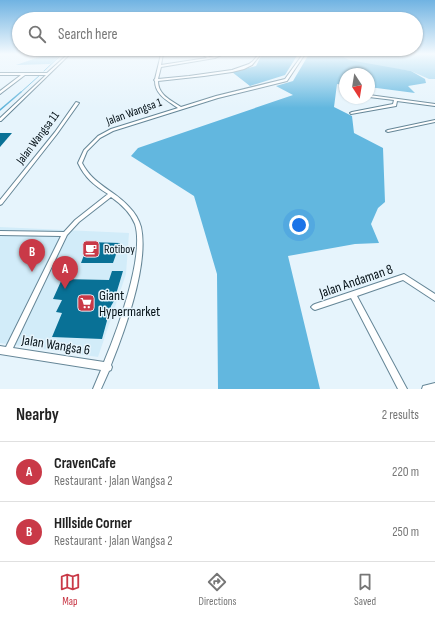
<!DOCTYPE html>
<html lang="en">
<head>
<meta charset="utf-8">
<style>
	:root { --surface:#fff; --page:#f6f6f6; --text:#222; --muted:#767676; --line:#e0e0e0; --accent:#c93947 }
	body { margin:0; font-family:"Sofia Sans Condensed",sans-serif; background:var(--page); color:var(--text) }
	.compass { position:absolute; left:339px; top:68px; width:36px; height:36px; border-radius:50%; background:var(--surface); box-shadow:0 1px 3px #0004; rotate:168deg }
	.you { position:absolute; left:299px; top:225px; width:14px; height:14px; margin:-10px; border:3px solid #fff; border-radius:50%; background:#1a73e8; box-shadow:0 0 0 6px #1a73e833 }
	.badge { display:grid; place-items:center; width:26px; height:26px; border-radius:50%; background:var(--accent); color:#fff; font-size:13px; font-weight:700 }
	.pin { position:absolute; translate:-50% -33px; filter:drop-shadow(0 1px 2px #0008) }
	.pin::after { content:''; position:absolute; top:21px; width:14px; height:12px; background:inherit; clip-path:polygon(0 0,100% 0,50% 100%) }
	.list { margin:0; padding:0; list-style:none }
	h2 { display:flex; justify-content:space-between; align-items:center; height:52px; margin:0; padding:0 16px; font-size:17px }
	h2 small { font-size:13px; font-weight:400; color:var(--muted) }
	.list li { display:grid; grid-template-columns:26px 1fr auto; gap:12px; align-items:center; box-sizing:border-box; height:60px; padding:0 16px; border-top:1px solid var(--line) }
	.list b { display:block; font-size:15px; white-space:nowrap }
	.list p { margin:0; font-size:13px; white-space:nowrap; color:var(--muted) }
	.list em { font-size:13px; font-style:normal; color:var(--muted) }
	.icon { flex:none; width:22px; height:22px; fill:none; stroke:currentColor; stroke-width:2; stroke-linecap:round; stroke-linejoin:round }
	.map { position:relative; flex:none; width:435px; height:389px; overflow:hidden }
	.search { position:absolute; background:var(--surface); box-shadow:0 1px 3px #0004; left:12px; right:12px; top:12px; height:44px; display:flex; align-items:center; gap:10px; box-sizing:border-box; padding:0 14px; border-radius:22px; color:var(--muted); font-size:15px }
	.sheet { height:172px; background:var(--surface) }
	nav { display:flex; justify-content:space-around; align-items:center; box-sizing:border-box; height:56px; border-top:1px solid var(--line); background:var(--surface); font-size:11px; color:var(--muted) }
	nav a { display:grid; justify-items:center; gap:2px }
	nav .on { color:var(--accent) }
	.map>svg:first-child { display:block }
</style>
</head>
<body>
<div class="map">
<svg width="435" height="389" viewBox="0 0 435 389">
	<rect width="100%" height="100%" fill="#e6f4fc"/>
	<polygon fill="#d2ecf9" points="0,227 129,233 126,274 98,357 0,343"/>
	<g fill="#97d1ed">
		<polygon points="48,54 61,54 50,64 16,65"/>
		<polygon points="333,54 435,54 435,79 429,79 411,71 354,63"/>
	</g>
	<g fill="#62b7df">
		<polygon points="262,54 298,54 285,75 250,86 232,72 256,66"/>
		<polygon points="309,54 338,54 349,60 411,71 425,79 426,83 408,86 415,93 369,87 369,74 345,74 345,85 337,84 334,107 352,116 354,133 383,148 385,202 378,208 371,224 379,243 355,244 288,256 320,389 218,389 217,274 194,196 131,156 138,148 293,95 276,86 293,81"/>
	</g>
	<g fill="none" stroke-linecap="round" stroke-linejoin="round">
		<g stroke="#5cb2d9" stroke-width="1">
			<polyline points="44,71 62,54"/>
			<polyline points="20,93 40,75"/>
		</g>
		<polyline stroke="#5cb2d9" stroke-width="1.5" points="0,110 21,92"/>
	</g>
	<g fill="#097196">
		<polygon points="0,133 12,133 0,147"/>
		<polygon points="89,242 120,243 113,263 81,263"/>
		<polygon points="112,271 123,271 114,301 111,306 102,339 52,337 62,313 56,312 62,300 53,299 62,279 109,280"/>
	</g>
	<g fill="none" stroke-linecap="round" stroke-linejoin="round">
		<defs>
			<g id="minor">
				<polygon points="68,54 70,54 1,121 0,121 0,118 46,75 25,75 0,94 0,91 21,75 0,75 0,73 47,73"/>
				<path d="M161,54H163L161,65L207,58L202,54H204L210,57L221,54H223L215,58L161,67L158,79L189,76L232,70L249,64L253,61L259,54H261L252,65L244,69L232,72L204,76L158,81C158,95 171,100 181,107L216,96L285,79L303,54H305L287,81L218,98L113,131L100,138L87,151L82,163C94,186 115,190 130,208C135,213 139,220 141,227C149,264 125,330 111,365L112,367L111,370L109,371L101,389H93L101,370L0,354V346L6,347L61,236L0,235V231L64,232L75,220L108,194C94,185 85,178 78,163L84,150L98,136L111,129L178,108C168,101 155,95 155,81L154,80L155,79ZM111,197C121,204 130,212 135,224C145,256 117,331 104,362L13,348L67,235L79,222Z"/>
				<polygon points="369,95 435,104 435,106 397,101 396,106 351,114 350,113 352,112 393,104 394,100 369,97"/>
				<polygon points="76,102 79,103 57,134 2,204 0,205 0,200 55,132"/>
				<polygon points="435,120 435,122 388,132 386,131 388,130"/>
				<polygon points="404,274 435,294 435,301 403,280 357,296 407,389 398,389 351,298 315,310 313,309 311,307 313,305 315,304"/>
				<polygon points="435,383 435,389 422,389 423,386"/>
			</g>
		</defs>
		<use href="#minor" stroke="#658697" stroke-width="2"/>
		<use href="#minor" fill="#fff" fill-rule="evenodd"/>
	</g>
	<linearGradient id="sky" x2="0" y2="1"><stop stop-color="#70b3e2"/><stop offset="0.5" stop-color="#f4fafe"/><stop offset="1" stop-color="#f4fafe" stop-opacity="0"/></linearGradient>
	<rect width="435" height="108" fill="url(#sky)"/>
	<defs>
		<symbol id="cafe-square" viewBox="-11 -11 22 22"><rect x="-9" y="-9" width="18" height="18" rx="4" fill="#c93947" stroke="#e6f4fc"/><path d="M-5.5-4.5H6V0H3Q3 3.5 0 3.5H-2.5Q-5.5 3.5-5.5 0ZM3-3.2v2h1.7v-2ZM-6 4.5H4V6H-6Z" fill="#fff"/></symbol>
		<symbol id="supermarket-square" viewBox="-11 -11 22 22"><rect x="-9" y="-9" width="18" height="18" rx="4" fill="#c93947" stroke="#e6f4fc"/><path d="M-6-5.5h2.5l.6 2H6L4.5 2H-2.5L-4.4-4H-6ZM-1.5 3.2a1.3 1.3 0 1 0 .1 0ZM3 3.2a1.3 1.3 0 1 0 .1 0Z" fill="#fff"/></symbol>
	</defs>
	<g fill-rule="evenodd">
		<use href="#cafe-square" x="81" y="239" width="20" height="20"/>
		<use href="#supermarket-square" x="76" y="293" width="20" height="20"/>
	</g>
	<g text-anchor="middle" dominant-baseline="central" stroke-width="3" stroke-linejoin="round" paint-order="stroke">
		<g font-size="12" fill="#051117" stroke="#e6f4fc">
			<text transform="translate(134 112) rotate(-20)">Jalan Wangsa 1</text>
			<text transform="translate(38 138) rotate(-53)">Jalan Wangsa 11</text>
		</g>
		<g font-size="12" fill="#051117" stroke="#e6f4fc" text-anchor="start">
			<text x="104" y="249">Rotiboy</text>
		</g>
		<g font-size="14" fill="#051117" stroke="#e6f4fc">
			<text transform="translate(356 281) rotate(-19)">Jalan Andaman 8</text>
			<text transform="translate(56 345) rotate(9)">Jalan Wangsa 6</text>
		</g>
		<g font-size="14" fill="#051117" stroke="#e6f4fc" text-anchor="start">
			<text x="99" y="295">Giant<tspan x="99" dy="16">Hypermarket</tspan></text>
		</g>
	</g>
</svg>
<svg class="compass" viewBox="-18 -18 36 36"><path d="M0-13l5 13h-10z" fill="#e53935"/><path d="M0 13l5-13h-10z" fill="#767676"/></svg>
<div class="you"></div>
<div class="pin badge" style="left:65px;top:289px">A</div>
<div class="pin badge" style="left:32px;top:272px">B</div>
<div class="search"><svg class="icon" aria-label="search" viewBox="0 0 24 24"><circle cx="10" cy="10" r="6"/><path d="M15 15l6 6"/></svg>Search here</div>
</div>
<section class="sheet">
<h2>Nearby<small>2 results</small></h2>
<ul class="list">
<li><span class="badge">A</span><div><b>CravenCafe</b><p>Restaurant · Jalan Wangsa 2</p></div><em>220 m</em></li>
<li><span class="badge">B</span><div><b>HIllside Corner</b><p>Restaurant · Jalan Wangsa 2</p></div><em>250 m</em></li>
</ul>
</section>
<nav>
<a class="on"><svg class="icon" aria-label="map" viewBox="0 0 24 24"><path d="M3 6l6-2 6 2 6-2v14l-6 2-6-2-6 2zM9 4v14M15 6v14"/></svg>Map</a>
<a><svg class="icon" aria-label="directions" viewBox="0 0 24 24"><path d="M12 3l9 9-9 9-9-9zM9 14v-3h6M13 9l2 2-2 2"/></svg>Directions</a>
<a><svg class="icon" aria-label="saved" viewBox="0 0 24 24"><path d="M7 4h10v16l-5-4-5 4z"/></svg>Saved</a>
</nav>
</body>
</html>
